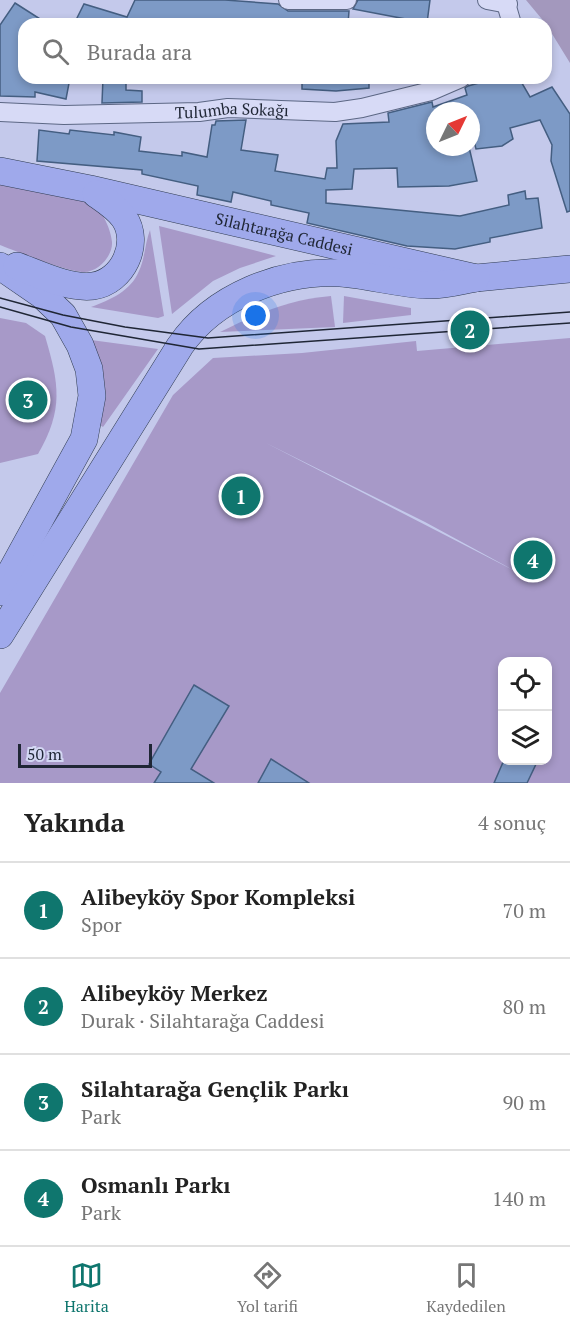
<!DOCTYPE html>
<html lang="tr">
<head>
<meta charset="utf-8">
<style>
	:root { --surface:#fff; --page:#f6f6f6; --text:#222; --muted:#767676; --line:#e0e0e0; --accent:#0f766e }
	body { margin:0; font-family:"PT Serif",serif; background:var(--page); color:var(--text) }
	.controls { position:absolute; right:18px; bottom:18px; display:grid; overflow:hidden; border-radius:12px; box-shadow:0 3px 9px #0003 }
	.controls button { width:54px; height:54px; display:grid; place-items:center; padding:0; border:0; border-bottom:2px solid var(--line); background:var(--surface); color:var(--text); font:30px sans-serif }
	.compass { position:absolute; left:426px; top:102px; width:54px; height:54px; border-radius:50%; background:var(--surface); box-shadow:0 3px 9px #0003; rotate:47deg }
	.scale { position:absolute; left:18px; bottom:15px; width:134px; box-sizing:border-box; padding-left:6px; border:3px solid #1f2635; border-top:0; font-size:16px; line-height:21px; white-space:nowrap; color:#1f2635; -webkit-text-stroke:4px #d3d7f3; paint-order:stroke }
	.you { position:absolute; left:256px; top:316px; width:21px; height:21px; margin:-15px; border:4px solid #fff; border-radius:50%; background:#1a73e8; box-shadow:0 0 0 9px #1a73e833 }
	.badge { display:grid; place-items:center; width:39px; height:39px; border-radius:50%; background:var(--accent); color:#fff; font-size:20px; font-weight:700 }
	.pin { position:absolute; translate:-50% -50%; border:3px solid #fff; box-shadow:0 2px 6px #0006 }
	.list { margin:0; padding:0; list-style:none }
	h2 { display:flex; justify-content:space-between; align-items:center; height:78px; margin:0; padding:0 24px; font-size:26px }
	h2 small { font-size:20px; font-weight:400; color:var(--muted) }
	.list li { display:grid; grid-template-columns:39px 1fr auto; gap:18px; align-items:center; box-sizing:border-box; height:96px; padding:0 24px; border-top:2px solid var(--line) }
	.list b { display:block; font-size:22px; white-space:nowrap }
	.list p { margin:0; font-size:20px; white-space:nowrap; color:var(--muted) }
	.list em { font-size:20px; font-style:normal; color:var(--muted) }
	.icon { flex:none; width:33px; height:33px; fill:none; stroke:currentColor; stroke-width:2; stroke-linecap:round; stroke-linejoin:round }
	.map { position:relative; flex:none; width:570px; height:783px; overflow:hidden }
	.search { position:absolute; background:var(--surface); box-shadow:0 3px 9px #0003; left:18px; right:18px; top:18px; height:66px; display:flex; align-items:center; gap:15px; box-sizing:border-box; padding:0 21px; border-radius:18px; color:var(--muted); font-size:22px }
	.sheet { height:462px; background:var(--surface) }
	nav { display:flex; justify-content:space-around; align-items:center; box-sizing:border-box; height:84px; border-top:2px solid var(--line); background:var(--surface); font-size:16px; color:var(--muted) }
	nav a { display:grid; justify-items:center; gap:3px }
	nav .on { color:var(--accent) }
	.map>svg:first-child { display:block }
</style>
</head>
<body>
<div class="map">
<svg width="570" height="783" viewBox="0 0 570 783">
	<rect width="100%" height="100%" fill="#c4c9eb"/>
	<g fill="#a799c8" fill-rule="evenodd">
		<path d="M0,182C20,186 80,194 94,205C103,212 111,230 112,242C113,256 98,272 84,272C67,272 18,252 0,245Z"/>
		<polygon points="159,226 276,256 240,268 213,281 172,314"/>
		<path d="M150,230L164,316L158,318L91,307C110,300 131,291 139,271C145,258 145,243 150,230Z"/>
		<path d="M331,296L335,327L220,332C259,313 287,300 331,296Z"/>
		<polygon points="344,296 411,308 411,315 343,323"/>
		<path d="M0,318L26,323L45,336C59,384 64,409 38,454L0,463Z"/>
		<path d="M570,338V783H0V693L173,395L213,358L302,353L416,341L417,351ZM266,443L425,522L513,570ZM502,662H548V760H502Z"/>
		<polygon points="91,340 158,349 103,427 100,425 105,397"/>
	</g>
	<polygon fill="#a398bd" points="526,0 570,0 570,63 546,24"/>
	<g fill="#7d9ac6" stroke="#445e81" stroke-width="1.5">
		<polygon points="135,0 225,0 278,4 288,11 349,11 348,24 74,24 84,4 127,17"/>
		<polygon points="358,0 430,0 427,23 353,9"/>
		<polygon points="15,3 48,24 24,24 24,78 70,78 66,99 35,92 35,97 0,96 0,25"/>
		<polygon points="103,78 126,80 126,90 142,91 142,102 102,103"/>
		<polygon points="302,78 369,78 369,88 336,91 302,89"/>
		<polygon points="497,78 519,78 530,97 552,87 570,114 570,211 567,212 551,161 552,145 540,120 510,128 513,139 502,146 476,149 471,129 471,111 435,111 435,147 469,147 477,181 449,186 398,187 397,168 354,169 352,189 326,190 326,203 460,216 509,205 508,195 525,191 526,199 538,198 542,228 490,238 490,242 455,249 407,246 307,223 309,213 271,205 271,201 233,192 231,202 197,195 198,186 142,174 142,170 37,161 39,130 69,134 70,130 114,135 114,132 141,137 139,151 182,156 182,152 207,157 212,125 215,125 216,121 246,120 241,150 278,155 275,171 325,179 327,168 337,168 336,141 343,124 389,122 388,113 432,102 433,107 467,95 465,88 468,86"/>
		<polygon points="194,685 229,706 191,769 214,783 154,783 161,772 149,764"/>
		<polygon points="271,759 309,783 258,783"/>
		<polygon points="504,760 538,760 527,783 494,783"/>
	</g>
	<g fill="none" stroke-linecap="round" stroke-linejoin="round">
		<defs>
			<g id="minor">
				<polyline points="288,0 347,0"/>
				<polyline points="487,0 508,4"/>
				<polyline points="505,0 512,24"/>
				<path id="s1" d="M0,112L64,115L199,112L228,108L335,112L362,108L431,91L461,78"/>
			</g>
			<g id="primary">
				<path id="s2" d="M0,171L90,189L476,278L570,269"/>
				<polyline points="0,266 42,295 63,315 80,345 89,369 92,396 84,439 0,592"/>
				<path d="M17,266C39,274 69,289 93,286C123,282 141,243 124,218C117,208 106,201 96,194"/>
				<path d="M0,635L180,346C214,296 282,270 340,273C369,275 398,284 427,285C443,286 460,281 476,278"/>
			</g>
		</defs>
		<use href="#minor" stroke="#5c6784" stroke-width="20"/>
		<use href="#primary" stroke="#303c52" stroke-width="28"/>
		<use href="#minor" stroke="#d7daf6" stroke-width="18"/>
		<use href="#primary" stroke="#9fa9eb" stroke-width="27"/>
		<g stroke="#1f2635" stroke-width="1.5">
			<polyline points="0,298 63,315 125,327 208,338 570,312"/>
			<polyline points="0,307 71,327 199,349 570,323"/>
		</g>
	</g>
	<g text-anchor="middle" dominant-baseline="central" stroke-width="4.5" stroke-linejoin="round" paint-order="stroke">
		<g font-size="16" fill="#1f2635" stroke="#d3d7f3">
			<text stroke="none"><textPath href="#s1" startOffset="232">Tulumba Sokağı</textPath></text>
			<text stroke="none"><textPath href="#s2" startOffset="291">Silahtarağa Caddesi</textPath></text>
		</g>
	</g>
</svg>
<div class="controls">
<button><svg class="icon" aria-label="locate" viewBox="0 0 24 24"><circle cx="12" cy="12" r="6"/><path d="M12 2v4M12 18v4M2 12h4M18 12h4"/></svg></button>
<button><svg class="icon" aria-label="layers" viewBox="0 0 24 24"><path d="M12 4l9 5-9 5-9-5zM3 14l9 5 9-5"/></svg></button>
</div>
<svg class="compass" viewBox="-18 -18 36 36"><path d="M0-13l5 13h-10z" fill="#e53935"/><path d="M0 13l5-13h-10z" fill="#767676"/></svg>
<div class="scale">50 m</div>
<div class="you"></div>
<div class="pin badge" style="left:241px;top:496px">1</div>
<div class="pin badge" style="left:470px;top:330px">2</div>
<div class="pin badge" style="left:28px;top:400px">3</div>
<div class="pin badge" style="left:533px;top:560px">4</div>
<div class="search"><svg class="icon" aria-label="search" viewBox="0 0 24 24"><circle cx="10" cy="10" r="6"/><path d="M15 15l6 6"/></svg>Burada ara</div>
</div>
<section class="sheet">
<h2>Yakında<small>4 sonuç</small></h2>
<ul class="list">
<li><span class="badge">1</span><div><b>Alibeyköy Spor Kompleksi</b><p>Spor</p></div><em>70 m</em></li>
<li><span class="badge">2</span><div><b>Alibeyköy Merkez</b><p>Durak · Silahtarağa Caddesi</p></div><em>80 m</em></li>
<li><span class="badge">3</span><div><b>Silahtarağa Gençlik Parkı</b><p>Park</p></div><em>90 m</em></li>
<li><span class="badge">4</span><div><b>Osmanlı Parkı</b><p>Park</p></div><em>140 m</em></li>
</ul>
</section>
<nav>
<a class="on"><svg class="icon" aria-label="map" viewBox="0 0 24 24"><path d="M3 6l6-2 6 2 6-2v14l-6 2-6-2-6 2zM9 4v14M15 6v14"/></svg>Harita</a>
<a><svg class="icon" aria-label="directions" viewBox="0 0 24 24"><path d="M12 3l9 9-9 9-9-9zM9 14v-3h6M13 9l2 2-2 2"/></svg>Yol tarifi</a>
<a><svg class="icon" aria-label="saved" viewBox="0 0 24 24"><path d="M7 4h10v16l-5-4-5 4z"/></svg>Kaydedilen</a>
</nav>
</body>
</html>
